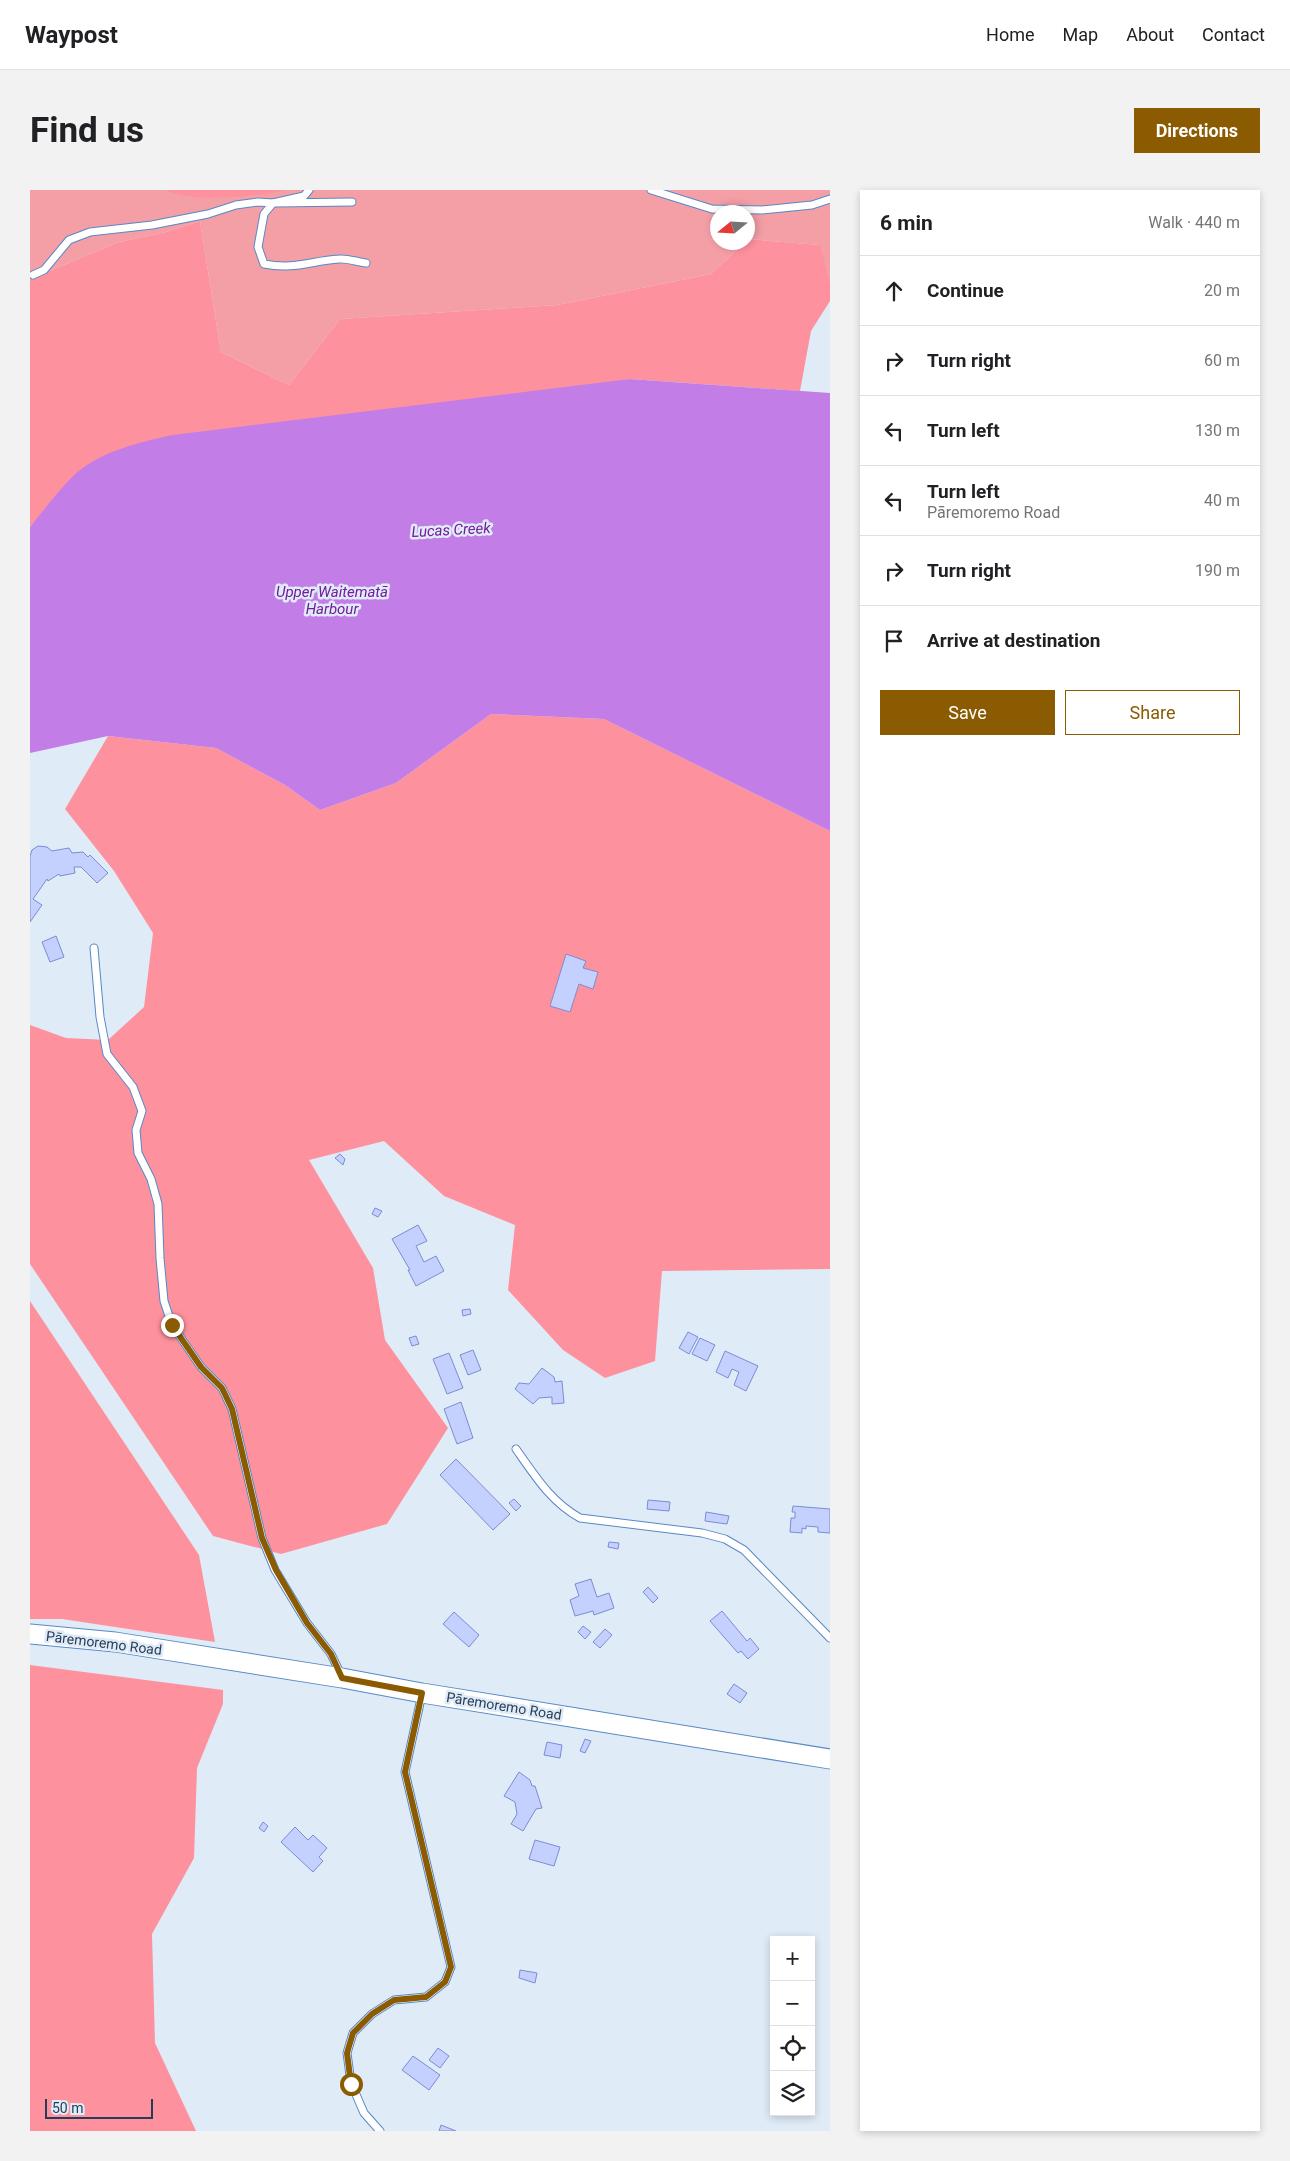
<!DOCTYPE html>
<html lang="en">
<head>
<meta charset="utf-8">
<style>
	:root { --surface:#fff; --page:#f2f2f2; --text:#202124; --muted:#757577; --line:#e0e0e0; --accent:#8b5b02 }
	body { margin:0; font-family:Roboto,sans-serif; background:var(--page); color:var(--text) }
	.controls { position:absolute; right:15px; bottom:15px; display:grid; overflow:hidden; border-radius:0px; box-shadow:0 2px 8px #0003 }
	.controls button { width:45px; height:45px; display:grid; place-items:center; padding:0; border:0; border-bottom:1px solid var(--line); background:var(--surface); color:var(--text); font:25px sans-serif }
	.compass { position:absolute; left:680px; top:15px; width:45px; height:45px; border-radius:50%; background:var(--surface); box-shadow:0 2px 8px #0003; rotate:252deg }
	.scale { position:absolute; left:15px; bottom:12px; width:108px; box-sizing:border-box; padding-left:5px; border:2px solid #273d57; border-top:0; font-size:14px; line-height:18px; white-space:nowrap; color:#273d57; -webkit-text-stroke:4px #e0ebf8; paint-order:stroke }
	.stop { position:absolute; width:15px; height:15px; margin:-11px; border:4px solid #8b5b02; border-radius:50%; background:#fff }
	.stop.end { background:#8b5b02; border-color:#fff; box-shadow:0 1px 5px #0008 }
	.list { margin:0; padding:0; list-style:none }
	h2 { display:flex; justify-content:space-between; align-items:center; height:65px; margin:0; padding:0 20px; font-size:21px }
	h2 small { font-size:16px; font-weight:400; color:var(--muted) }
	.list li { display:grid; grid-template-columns:32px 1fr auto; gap:15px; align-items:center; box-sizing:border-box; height:70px; padding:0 20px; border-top:1px solid var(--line) }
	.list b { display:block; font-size:19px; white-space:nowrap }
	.list p { margin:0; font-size:16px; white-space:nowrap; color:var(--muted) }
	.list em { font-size:16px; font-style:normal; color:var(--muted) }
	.actions { display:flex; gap:10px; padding:15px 20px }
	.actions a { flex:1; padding:11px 0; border:1px solid var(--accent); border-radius:0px; text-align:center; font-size:18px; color:var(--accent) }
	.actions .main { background:var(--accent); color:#fff }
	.icon { flex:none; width:28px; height:28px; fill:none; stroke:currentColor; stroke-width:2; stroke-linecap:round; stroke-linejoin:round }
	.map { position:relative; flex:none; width:800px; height:1941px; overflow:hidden; border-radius:0px }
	header { display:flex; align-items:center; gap:30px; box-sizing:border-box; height:70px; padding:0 25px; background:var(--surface); border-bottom:1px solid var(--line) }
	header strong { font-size:24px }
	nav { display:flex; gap:28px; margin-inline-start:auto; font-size:18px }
	.intro { display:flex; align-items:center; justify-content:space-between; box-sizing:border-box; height:120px; padding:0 30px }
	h1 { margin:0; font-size:35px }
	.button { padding:12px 22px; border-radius:0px; background:var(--accent); color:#fff; font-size:18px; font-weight:700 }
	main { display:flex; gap:30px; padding:0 30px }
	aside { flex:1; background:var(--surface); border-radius:0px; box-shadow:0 2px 8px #0003 }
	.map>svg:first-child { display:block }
</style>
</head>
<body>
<header>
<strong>Waypost</strong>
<nav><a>Home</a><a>Map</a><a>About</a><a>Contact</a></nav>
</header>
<div class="intro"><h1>Find us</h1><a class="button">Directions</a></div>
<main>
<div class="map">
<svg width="800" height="1941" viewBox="0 0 800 1941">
	<rect width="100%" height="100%" fill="#e0ebf8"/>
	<polygon fill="#f49ea6" points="0,0 800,0 800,92 789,55 718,49 718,22 688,22 688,52 714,53 681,84 527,115 310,129 259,195 191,162 170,31 136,42 89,52 0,89"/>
	<g fill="#fe919e">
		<path d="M136,0H255C228,7 161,13 136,0Z"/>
		<polygon points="170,31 191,162 259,195 310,129 527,115 681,84 714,53 718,52 718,49 790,55 800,92 800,111 781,141 770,201 600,189 44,286 0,337 0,89 89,52 136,42"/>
		<polygon points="461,524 574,529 800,641 800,1079 632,1081 625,1171 575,1188 533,1160 478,1100 485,1035 414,1006 354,951 279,970 343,1078 355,1150 418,1238 357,1334 251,1364 183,1346 0,1074 0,835 36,848 78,850 114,817 123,743 84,681 35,619 78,546 186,558 255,595 290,620 366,593"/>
		<polygon points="0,1111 169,1365 185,1452 32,1429 0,1429"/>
		<polygon points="0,1475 193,1500 193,1514 167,1578 164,1668 122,1744 125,1853 166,1941 0,1941"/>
	</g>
	<path fill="#c37de7" d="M600,189L800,203V641L574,529L461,524L366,593L290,620L255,595L186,558L78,546L0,563V337C14,320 28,301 43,286C68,262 110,252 143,245Z"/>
	<g fill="#c4d0fd" stroke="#7c8cd2">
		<polygon points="8,656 17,657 22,661 39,658 42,663 53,662 58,667 60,665 78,683 67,693 51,677 44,677 45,683 30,686 29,684 18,691 17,689 3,709 12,715 0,732 0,666 2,660"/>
		<polygon points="26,746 34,767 20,772 12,752"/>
		<polygon points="536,764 556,771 553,778 568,782 563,799 549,794 540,822 520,816"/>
		<polygon points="310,964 315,969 313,975 305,968"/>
		<polygon points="345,1018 352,1021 348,1027 342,1024"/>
		<polygon points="388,1035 397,1051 386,1056 394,1072 406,1066 414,1081 386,1096 378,1080 380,1080 362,1049"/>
		<polygon points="440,1119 441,1124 433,1126 432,1120"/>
		<polygon points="658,1142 668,1147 659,1164 649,1158"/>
		<polygon points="386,1146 389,1154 382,1156 379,1148"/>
		<polygon points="670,1148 685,1155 677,1171 662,1164"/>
		<polygon points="443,1160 451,1180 438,1185 430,1165"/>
		<polygon points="695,1161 728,1176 716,1201 704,1195 709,1182 702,1179 698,1188 686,1182"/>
		<polygon points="419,1163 433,1198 417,1204 403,1169"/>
		<polygon points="512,1178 524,1187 525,1192 532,1191 534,1213 522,1214 522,1207 509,1208 503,1214 485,1199 489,1193 499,1194"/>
		<polygon points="431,1212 443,1248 427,1254 414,1219"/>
		<polygon points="426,1269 480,1324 463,1340 410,1285"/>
		<polygon points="484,1309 491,1316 486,1321 479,1313"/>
		<polygon points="618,1310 640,1312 639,1321 617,1319"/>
		<polygon points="763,1316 800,1319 800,1343 788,1342 788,1337 776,1336 776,1339 772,1338 772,1343 760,1342 761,1328 765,1328 765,1322 762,1322"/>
		<polygon points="676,1322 699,1326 697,1334 675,1331"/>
		<polygon points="579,1352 589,1353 588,1359 578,1357"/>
		<polygon points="561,1389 567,1407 579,1403 584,1418 564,1425 563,1421 545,1426 540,1410 549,1406 545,1394"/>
		<polygon points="618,1397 628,1408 623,1413 613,1402"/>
		<polygon points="692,1421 717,1451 720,1448 729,1459 718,1469 711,1461 708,1463 680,1431"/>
		<polygon points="424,1422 449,1445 439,1457 413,1434"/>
		<polygon points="553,1436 561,1442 555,1449 548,1442"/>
		<polygon points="575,1439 582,1445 570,1458 563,1452"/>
		<polygon points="704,1494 717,1503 710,1513 697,1504"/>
		<polygon points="555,1549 561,1551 555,1563 550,1561"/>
		<polygon points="517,1552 532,1555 530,1568 514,1565"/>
		<polygon points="489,1582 500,1590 502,1596 505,1596 512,1618 506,1619 493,1641 481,1634 487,1624 485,1612 474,1606"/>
		<polygon points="233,1632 238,1636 234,1642 229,1638"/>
		<polygon points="265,1637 278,1650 283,1645 297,1658 289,1667 293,1671 283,1682 251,1652"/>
		<polygon points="505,1650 530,1657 524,1676 499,1669"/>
		<polygon points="490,1780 507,1783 505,1793 489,1788"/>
		<polygon points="408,1858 419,1866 410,1878 399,1870"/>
		<polygon points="383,1866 410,1885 399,1900 372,1880"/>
		<polygon points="411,1935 426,1941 409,1941"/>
	</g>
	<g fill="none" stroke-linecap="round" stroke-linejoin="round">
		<defs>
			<g id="lane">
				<polyline points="279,0 274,6 243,13 322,12"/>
				<polyline points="621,0 682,19 732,20 782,15 800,9"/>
				<path d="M3,85L14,80L39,50L60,42L122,35L178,24L206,15L228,12L243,13L234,24L228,57L234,74C264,80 280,71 309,69C317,68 327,72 336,73"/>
				<polyline points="64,758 70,827 77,864 103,897 112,921 106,940 108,963 121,989 128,1014 130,1068 134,1111 142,1135 171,1177 192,1198 202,1219 232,1348 245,1380 277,1433 301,1464 311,1485"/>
				<path d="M486,1259C505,1286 521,1312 550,1328L672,1343L695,1349L714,1360L800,1448"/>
				<polyline points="350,1941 334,1923 321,1893 317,1863 323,1843 342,1824 364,1810 396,1807 415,1792 421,1777 375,1582 392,1504"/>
			</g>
			<polyline id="secondary" points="0,1444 85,1452 312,1488 392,1503 800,1569"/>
		</defs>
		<use href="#lane" stroke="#5789c5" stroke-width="9"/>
		<use href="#secondary" stroke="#5789c5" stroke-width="21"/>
		<use href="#lane" stroke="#fff" stroke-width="7"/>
		<use href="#secondary" stroke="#fff" stroke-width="19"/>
	</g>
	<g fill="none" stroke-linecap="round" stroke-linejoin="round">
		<polyline stroke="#8b5b02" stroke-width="6" points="142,1135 171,1177 192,1198 202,1219 232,1348 246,1380 277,1433 301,1464 312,1488 392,1503 375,1582 421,1777 415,1792 396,1807 364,1810 342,1824 323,1843 317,1863 321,1894"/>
	</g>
	<g text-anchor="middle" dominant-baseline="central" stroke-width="5" stroke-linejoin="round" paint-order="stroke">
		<g font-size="14" fill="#273d57" stroke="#e0ebf8">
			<text transform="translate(74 1453) rotate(7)">Pāremoremo Road</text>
			<text transform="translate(474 1516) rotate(9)">Pāremoremo Road</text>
		</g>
		<g font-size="15" font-style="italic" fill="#751a9a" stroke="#e0ebf8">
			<text transform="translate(421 340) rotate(-3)">Lucas Creek</text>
			<text x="302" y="402">Upper Waitematā<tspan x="302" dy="17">Harbour</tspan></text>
		</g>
	</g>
</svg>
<div class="controls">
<button>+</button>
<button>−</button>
<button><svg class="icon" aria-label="locate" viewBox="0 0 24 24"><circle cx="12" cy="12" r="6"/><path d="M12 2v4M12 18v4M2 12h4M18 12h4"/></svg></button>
<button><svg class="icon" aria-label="layers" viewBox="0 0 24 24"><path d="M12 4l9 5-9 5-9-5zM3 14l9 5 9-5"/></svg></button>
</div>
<svg class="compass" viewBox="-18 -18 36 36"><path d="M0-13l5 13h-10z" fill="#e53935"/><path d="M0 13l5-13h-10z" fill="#757577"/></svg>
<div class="scale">50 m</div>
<div class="stop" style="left:321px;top:1894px"></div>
<div class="stop end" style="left:142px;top:1135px"></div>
</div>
<aside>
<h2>6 min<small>Walk · 440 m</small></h2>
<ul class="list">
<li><svg class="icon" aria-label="ahead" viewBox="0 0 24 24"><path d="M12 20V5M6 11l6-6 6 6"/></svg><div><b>Continue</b></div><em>20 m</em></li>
<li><svg class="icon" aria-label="right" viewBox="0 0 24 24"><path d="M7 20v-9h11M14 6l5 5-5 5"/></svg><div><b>Turn right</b></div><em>60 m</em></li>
<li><svg class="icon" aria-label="left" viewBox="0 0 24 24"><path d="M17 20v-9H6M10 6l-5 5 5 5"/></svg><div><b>Turn left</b></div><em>130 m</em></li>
<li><svg class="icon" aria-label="left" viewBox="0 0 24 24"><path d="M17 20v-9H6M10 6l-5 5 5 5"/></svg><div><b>Turn left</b><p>Pāremoremo Road</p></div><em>40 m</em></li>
<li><svg class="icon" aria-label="right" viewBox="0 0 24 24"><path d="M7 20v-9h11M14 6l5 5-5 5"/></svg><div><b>Turn right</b></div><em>190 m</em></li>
<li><svg class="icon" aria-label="arrive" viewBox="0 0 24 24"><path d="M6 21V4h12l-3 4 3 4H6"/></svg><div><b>Arrive at destination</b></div></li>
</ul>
<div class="actions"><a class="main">Save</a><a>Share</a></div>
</aside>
</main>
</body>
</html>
